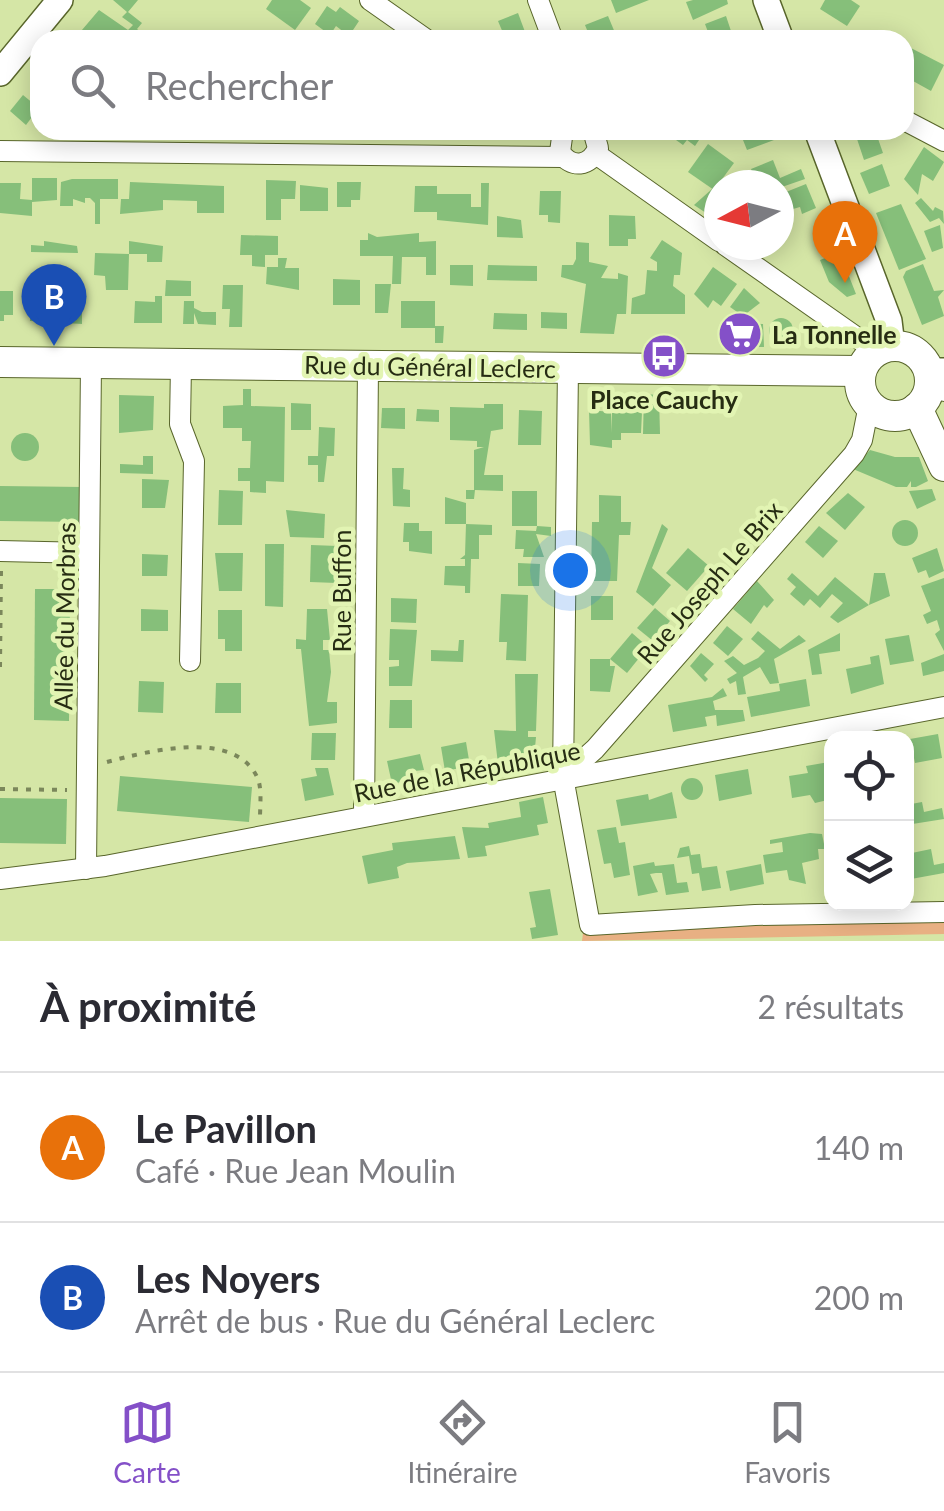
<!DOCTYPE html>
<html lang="fr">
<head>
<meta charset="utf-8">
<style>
	:root { --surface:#fff; --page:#f7f7f7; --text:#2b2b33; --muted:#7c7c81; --line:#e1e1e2; --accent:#8450c8 }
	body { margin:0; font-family:Lato,sans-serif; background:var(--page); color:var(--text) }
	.controls { position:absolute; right:30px; bottom:30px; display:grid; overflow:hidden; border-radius:20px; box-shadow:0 5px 25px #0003 }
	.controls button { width:90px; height:90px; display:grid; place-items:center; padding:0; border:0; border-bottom:2px solid var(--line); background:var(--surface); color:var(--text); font:50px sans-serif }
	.compass { position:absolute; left:704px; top:170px; width:90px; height:90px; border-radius:50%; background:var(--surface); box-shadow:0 5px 25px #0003; rotate:263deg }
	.you { position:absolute; left:570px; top:570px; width:35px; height:35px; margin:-25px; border:8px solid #fff; border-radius:50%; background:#1a73e8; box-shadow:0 0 0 15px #1a73e833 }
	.badge { display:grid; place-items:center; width:65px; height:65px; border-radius:50%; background:var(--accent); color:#fff; font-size:32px; font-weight:700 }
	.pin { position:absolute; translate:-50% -82px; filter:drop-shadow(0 2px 5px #0008) }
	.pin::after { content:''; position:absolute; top:52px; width:35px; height:30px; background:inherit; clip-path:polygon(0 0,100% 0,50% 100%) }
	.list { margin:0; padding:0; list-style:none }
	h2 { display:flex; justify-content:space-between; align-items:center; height:130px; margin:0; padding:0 40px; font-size:42px }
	h2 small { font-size:32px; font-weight:400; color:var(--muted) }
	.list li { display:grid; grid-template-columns:65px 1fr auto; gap:30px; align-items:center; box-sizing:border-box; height:150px; padding:0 40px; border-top:2px solid var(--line) }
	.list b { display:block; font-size:38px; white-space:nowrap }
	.list p { margin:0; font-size:32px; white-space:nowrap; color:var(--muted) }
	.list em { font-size:32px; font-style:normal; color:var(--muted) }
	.icon { flex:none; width:55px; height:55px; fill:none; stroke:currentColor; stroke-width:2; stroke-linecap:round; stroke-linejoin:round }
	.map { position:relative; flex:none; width:944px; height:941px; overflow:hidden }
	.search { position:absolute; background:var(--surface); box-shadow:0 5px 25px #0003; left:30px; right:30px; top:30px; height:110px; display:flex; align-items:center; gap:25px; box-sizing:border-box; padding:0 35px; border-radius:30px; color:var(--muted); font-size:38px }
	.sheet { height:430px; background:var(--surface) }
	nav { display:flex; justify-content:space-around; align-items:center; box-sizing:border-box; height:140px; border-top:2px solid var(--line); background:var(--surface); font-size:28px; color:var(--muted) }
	nav a { display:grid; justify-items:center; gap:5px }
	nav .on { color:var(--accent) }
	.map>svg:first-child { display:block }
</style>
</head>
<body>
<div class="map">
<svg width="944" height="941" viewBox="0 0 944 941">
	<rect width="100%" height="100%" fill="#d5e6a6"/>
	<polygon fill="#e8b083" points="944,918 944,934 582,941 583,933"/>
	<g fill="#86bf7a">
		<polygon points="113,0 138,0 128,12 142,23 137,29 151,40 138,40 127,31 120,40 109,32 101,40 76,37 99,10 128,30 133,25 122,17 127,12"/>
		<polygon points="272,0 300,0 311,8 295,30 266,9"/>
		<polygon points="611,0 649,0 616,13"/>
		<polygon points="693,0 727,0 728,4 693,20 686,2"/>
		<polygon points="825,0 851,0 860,6 847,26 820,9"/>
		<polygon points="327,6 336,12 340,7 359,21 349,36 336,26 330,35 315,24"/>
		<polygon points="518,13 528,40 506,40 498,21"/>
		<polygon points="608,16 618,40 591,40 585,25"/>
		<polygon points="726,16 734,40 711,40 705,24"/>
		<polygon points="909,47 944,65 931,91 904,76"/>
		<polygon points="23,95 40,109 40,123 32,117 26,125 10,111"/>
		<polygon points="672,130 718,130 713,137 705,131 695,146 687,140 683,145 676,140 680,135"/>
		<polygon points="739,130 770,130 774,140 747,150"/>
		<polygon points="876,133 883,153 864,160 857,139"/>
		<polygon points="708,144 734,163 714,190 688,172"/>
		<polygon points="924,147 944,162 933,181 922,174 918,195 904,179"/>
		<polygon points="773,160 780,178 801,169 805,179 779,188 775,182 757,185 751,169"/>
		<polygon points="882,164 890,186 869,194 860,173"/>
		<polygon points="32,178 57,178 57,200 32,202 32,216 0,213 0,183 21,183 20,199 32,200"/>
		<polygon points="72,179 118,179 118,199 100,199 100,224 95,224 95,203 90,198 85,198 85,203 73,199 73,206 60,206 61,182"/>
		<polygon points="266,180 296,181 295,199 281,199 281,220 266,220"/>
		<polygon points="130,182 224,186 224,213 197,213 197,201 163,200 163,210 120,214 121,199 129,199"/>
		<polygon points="337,182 361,182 360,200 351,200 351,207 337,207"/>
		<polygon points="481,183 489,183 488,225 437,220 437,212 414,212 415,186 437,186 437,194 471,194 471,207 481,207"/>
		<polygon points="806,184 816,208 802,214 800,207 793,209 786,192"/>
		<polygon points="300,185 328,188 328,211 300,211"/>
		<polygon points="712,189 719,194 706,213 694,205"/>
		<polygon points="540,191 561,191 560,223 548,222 548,215 539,215"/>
		<polygon points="921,198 933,211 935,207 943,211 944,224 939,218 930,222 915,203"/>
		<polygon points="901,204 926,259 899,270 876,213"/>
		<polygon points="609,215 635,216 636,239 628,239 628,246 609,246"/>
		<polygon points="497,216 521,220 523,238 497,237"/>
		<polygon points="940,225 943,248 932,252 924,231"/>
		<polygon points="830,228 856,294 847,297 829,282 820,260 833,255 824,230"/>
		<polygon points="368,233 377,237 419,233 419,242 436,241 436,275 426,275 426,257 402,257 401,284 392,284 393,256 360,256 360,240 368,240"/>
		<polygon points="241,235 278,236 278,255 265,255 265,267 252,266 252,255 240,255"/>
		<polygon points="662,240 682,253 680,275 674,275 673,286 685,295 685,314 631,314 632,298 645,294 647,270 657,271 657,262 650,258"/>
		<polygon points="44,241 77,246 78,253 31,252 31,245 44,246"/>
		<polygon points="129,241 163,246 162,262 147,262 147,254 129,254"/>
		<polygon points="576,242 589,243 589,262 608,266 601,278 618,279 618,273 628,276 626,314 617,314 614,334 580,333 586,284 561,277 562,265 573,265 576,259"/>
		<polygon points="95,253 129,254 128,290 106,290 105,276 94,275"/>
		<polygon points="278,258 287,258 285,268 299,268 299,290 266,284 267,267 278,267"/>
		<polygon points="923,264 934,291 944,290 938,297 944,316 922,325 903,277 906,271"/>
		<polygon points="450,265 473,265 473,286 450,285"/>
		<polygon points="488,265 537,266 537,281 487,280"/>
		<polygon points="713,267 737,284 721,306 713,300 708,308 694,294"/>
		<polygon points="333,279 360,280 360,305 333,305"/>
		<polygon points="166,280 191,281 191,296 165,296"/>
		<polygon points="375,284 391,284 388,313 375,313"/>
		<polygon points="223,285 243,285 242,327 229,327 230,309 222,309"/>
		<polygon points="744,288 760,303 743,316 730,307"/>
		<polygon points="0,291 13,291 13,315 4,315 4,321 0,321"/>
		<polygon points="155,296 162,296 162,323 134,323 135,301 155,302"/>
		<polygon points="30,298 82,301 82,324 30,321"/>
		<polygon points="184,301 194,301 194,308 202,312 216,312 216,325 198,324 194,313 194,324 183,324"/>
		<polygon points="401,301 435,301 435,326 444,326 443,343 435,343 435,328 401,328"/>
		<polygon points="541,312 567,313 567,329 541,328"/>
		<polygon points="494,313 527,314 527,330 493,329"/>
		<circle cx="781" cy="330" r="12"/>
		<polygon points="728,323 763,324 764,347 728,347"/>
		<polygon points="243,389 251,389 251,406 285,407 284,482 266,481 266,493 250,492 250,481 238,481 238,468 250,468 251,441 242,441 242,428 223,428 223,406 243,405"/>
		<polygon points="644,394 659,395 660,434 643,434"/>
		<polygon points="119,395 154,396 153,430 119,433"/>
		<polygon points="291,403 311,404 311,430 291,430"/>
		<polygon points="484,404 503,404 503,429 491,431 484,475 503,475 503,491 475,490 474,499 466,499 466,490 474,490 474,450 484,447 477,447 477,441 450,440 450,407 484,408"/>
		<polygon points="382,408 405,408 405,429 381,428"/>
		<polygon points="417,409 439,410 439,422 416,421"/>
		<polygon points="519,410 542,411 541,445 518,445"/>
		<polygon points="589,410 611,412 611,433 612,412 642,412 641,433 621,433 621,440 612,440 612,448 590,445"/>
		<polygon points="319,427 335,428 334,456 327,456 324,482 318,482 318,465 308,465 308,456 318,456"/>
		<circle cx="25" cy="447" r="14"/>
		<polygon points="870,450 895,457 919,457 928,481 916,487 911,487 911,481 907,487 896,487 853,469"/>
		<polygon points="143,456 153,456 153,474 120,473 120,464 143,465"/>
		<polygon points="392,468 404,468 403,489 410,490 410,507 393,506"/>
		<polygon points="142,479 169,480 165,508 142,508"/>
		<polygon points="0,486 83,487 82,522 0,521"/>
		<polygon points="932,489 936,500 917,509 909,491"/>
		<polygon points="219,490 243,491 242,525 218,525"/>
		<rect x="512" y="491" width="25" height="35"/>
		<polygon points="848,493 865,507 845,530 826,513"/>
		<polygon points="599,495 621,496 621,522 631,522 630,535 619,535 617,581 591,581 592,522 599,522"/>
		<polygon points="445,497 466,503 466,524 445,524"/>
		<polygon points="286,510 325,514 324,538 290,537"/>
		<circle cx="905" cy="533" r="13"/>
		<polygon points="404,523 419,523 419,531 432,531 432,554 409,551 409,542 403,542"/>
		<polygon points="466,524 492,525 492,535 479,535 479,559 471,559 470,593 465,593 465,586 444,585 445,566 465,566 465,559 460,559 465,555"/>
		<polygon points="662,524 668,529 652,568 671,585 653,606 636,592"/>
		<polygon points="537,526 551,527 551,536 536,534 544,557 523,557 524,549 515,549 516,530 536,531"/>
		<polygon points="819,526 838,541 823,558 805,542"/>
		<polygon points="265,544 284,544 283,607 265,606"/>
		<polygon points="311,545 338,546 337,583 310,582"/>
		<polygon points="688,548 709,566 687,591 666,573"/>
		<polygon points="937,548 944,571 929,578 926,570 918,573 912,558"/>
		<polygon points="215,553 243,553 242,591 219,591"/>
		<polygon points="142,554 168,555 167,576 142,576"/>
		<polygon points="518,563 540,564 539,586 518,586"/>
		<polygon points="792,573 818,596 835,577 869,605 838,623 830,617 843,603 832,594 820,608 810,599 804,606 790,594 796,587 787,579"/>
		<polygon points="874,573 885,573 890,596 869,605"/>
		<polygon points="944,578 944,651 935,634 940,630 937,620 927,624 923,615 931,611 921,586"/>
		<polygon points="757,581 774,600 767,608 764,605 751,624 733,609"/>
		<polygon points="35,589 70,589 69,721 34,720"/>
		<polygon points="501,594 528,595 526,661 506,660 507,642 499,642"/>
		<rect x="591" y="596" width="22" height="24"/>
		<polygon points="391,598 417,599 416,623 391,622"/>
		<polygon points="655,608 670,621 653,641 637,628"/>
		<polygon points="141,609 168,610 168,631 141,631"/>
		<polygon points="307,609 327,609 330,640 323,640 323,650 329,650 331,672 327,702 337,702 337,723 309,726 301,649 296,649 296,639 306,640"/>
		<polygon points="218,610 242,610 242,651 225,651 225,639 218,639"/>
		<polygon points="727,626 743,639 728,656 713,643"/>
		<polygon points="390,629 417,630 412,686 389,686 389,667 399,666 399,660 389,660"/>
		<polygon points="758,631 780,649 799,635 806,641 774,659 779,683 770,684 760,667 743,677 746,694 738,695 736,681 730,684 727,679 737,673 724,661 733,656 744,665 758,658 765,651 751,639"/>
		<polygon points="632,633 648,647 627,673 610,659"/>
		<polygon points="840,633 840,651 819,654 822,674 812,675 808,650"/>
		<polygon points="909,635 914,661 890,665 885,639"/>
		<polygon points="459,640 464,640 463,662 431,661 431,650 458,651"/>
		<polygon points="701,653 714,664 704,675 708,679 705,682 690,666"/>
		<polygon points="944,654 944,671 923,676 921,663"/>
		<polygon points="879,655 884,684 851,694 846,669 871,664 870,657"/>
		<polygon points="590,659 610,659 610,666 615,666 610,692 590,691"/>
		<polygon points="515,674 538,674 536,731 528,731 528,737 536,737 535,748 531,749 531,758 498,764 494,730 516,731"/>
		<polygon points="806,679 810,706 751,717 747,697 780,691 779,684"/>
		<polygon points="139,681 164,682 163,713 138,712"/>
		<polygon points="216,683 241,683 241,713 215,713"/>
		<polygon points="723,688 727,696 713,701 715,710 743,710 745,721 717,726 716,715 705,717 707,726 673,732 668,705 712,697"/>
		<polygon points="390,700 412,700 412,728 389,728"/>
		<polygon points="312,733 336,733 335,760 311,760"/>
		<polygon points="938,734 942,758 915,763 910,739"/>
		<polygon points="466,742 470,766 445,771 441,747"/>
		<polygon points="420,754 424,770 414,771 415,779 392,784 387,761"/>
		<polygon points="829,762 832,799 815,803 810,795 792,798 789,776 808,773 806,766"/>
		<polygon points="315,768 328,768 334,795 305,801 301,779 317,776"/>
		<polygon points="748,769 752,794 719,801 715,775"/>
		<polygon points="120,776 252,787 249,822 117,811"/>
		<circle cx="692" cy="789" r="11"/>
		<polygon points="672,792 677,818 621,826 616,800 648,794 649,800"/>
		<polygon points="543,797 548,823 537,825 539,835 485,846 487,856 468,858 462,827 489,828 488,823 521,817 519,802"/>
		<polygon points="0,798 67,799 66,844 0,843"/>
		<polygon points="922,802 924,812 942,808 944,819 906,825 906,805"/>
		<polygon points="616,827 619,843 625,842 630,875 614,878 611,863 604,864 597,830"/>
		<polygon points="810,833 822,834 825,849 818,849 819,859 802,863 806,884 789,880 787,870 766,873 763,855 783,852 782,842 770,844 770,840"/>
		<polygon points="455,836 460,859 407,863 397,867 399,878 368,884 362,856 393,850 392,843"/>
		<polygon points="689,846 691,855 700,854 702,868 717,866 721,888 702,891 699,873 692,874 689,856 677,858 680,848"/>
		<polygon points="931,849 934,865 944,863 944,873 911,879 907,854"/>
		<polygon points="654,862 655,866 674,864 677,883 687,882 689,892 666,895 662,873 656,873 650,874 658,892 638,896 633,866"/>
		<polygon points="761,864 764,884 730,891 726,871"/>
		<polygon points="550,889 558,935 532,939 530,928 536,927 529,892"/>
	</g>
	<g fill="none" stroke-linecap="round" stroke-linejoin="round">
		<defs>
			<g id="minor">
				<polyline points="370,0 427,40"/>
				<polyline points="538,0 553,40"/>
				<polyline points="904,120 944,141"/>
				<path d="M563,130L560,152C571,169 590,167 598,148L593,130"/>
				<polyline points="0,151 563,157"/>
				<polyline points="596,154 719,241"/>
				<polyline points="725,245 876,351"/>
				<polyline points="181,364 180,424 194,461 190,661"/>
				<polyline points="568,368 563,777 590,925 755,915 944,912"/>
				<polyline points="931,379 944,391"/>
				<polyline points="0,551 89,553"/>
				<polyline points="566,775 595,749 854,454 862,440 869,405"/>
				<polyline points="364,816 368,366"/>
				<polyline points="86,869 91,363"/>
				<polyline points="0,879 105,866 944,707"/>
			</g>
			<g id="tertiary">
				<polyline points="766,0 781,40"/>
				<polyline points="0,73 60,0"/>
				<polyline points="817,130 889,321 892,346"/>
				<polyline points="928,371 944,371"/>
			</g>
			<g id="secondary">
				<circle cx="895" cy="381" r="35"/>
				<polyline points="0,362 860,371"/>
				<polyline points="917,408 944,466"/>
			</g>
		</defs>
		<use href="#minor" stroke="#59662b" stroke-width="22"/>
		<use href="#tertiary" stroke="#59662b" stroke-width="28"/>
		<use href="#secondary" stroke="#59662b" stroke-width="32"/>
		<g stroke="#7b875b" stroke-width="4" stroke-dasharray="5 8" stroke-linecap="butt">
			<polyline points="0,667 1,571"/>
			<path d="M107,762C149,751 236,728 258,779C262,790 260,806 260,818"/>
			<polyline points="0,789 67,790"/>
		</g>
		<use href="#minor" stroke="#fff" stroke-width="20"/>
		<use href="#tertiary" stroke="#fff" stroke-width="25"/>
		<use href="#secondary" stroke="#fff" stroke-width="30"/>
	</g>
	<defs>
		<symbol id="supermarket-disc" viewBox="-11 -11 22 22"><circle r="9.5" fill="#8450c8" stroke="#e2f4b3"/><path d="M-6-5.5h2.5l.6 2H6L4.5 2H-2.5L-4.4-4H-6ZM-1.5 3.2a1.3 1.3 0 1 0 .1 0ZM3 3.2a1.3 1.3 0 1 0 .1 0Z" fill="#fff"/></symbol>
		<symbol id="bus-disc" viewBox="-11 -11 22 22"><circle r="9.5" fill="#8450c8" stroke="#e2f4b3"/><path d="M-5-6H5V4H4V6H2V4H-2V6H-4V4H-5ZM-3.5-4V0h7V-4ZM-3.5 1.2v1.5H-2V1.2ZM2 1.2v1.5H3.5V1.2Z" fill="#fff"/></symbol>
	</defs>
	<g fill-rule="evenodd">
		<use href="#supermarket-disc" x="715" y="309" width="50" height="50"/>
		<use href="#bus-disc" x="639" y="331" width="50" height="50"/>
	</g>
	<g text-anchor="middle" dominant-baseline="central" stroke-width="9" stroke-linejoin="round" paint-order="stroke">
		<g font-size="25" font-weight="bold" fill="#262c13" stroke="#e2f4b3" text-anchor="start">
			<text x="772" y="334">La Tonnelle</text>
			<text x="664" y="399" text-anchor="middle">Place Cauchy</text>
		</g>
		<g font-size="25" fill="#262c13" stroke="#e2f4b3">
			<text transform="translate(430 366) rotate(1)">Rue du Général Leclerc</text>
			<text transform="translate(709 582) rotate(-49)">Rue Joseph Le Brix</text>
			<text transform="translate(341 591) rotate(-90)">Rue Buffon</text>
			<text transform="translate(64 616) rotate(-89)">Allée du Morbras</text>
			<text transform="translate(467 771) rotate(-11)">Rue de la République</text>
		</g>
	</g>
</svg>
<div class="controls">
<button><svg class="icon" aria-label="locate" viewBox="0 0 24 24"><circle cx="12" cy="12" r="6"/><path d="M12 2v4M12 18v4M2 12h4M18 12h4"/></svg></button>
<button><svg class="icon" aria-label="layers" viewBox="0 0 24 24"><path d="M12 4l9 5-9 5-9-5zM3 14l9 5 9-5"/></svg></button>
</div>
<svg class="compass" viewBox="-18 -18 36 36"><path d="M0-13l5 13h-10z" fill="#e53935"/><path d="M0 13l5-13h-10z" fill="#7c7c81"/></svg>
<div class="you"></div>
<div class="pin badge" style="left:845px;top:283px;background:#e8710a">A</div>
<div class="pin badge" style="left:54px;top:346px;background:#1a4fb4">B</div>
<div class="search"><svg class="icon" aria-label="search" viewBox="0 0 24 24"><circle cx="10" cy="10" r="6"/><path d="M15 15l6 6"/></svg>Rechercher</div>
</div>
<section class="sheet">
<h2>À proximité<small>2 résultats</small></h2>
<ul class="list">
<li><span class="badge" style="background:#e8710a">A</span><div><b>Le Pavillon</b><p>Café · Rue Jean Moulin</p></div><em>140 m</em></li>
<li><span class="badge" style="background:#1a4fb4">B</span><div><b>Les Noyers</b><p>Arrêt de bus · Rue du Général Leclerc</p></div><em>200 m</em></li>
</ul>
</section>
<nav>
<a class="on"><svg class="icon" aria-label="map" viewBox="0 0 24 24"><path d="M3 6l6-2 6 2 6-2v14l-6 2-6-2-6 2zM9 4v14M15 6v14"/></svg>Carte</a>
<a><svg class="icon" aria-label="directions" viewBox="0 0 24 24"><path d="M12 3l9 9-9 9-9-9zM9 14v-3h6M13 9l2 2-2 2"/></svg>Itinéraire</a>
<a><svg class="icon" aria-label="saved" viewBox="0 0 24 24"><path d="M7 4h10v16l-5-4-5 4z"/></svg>Favoris</a>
</nav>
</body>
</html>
